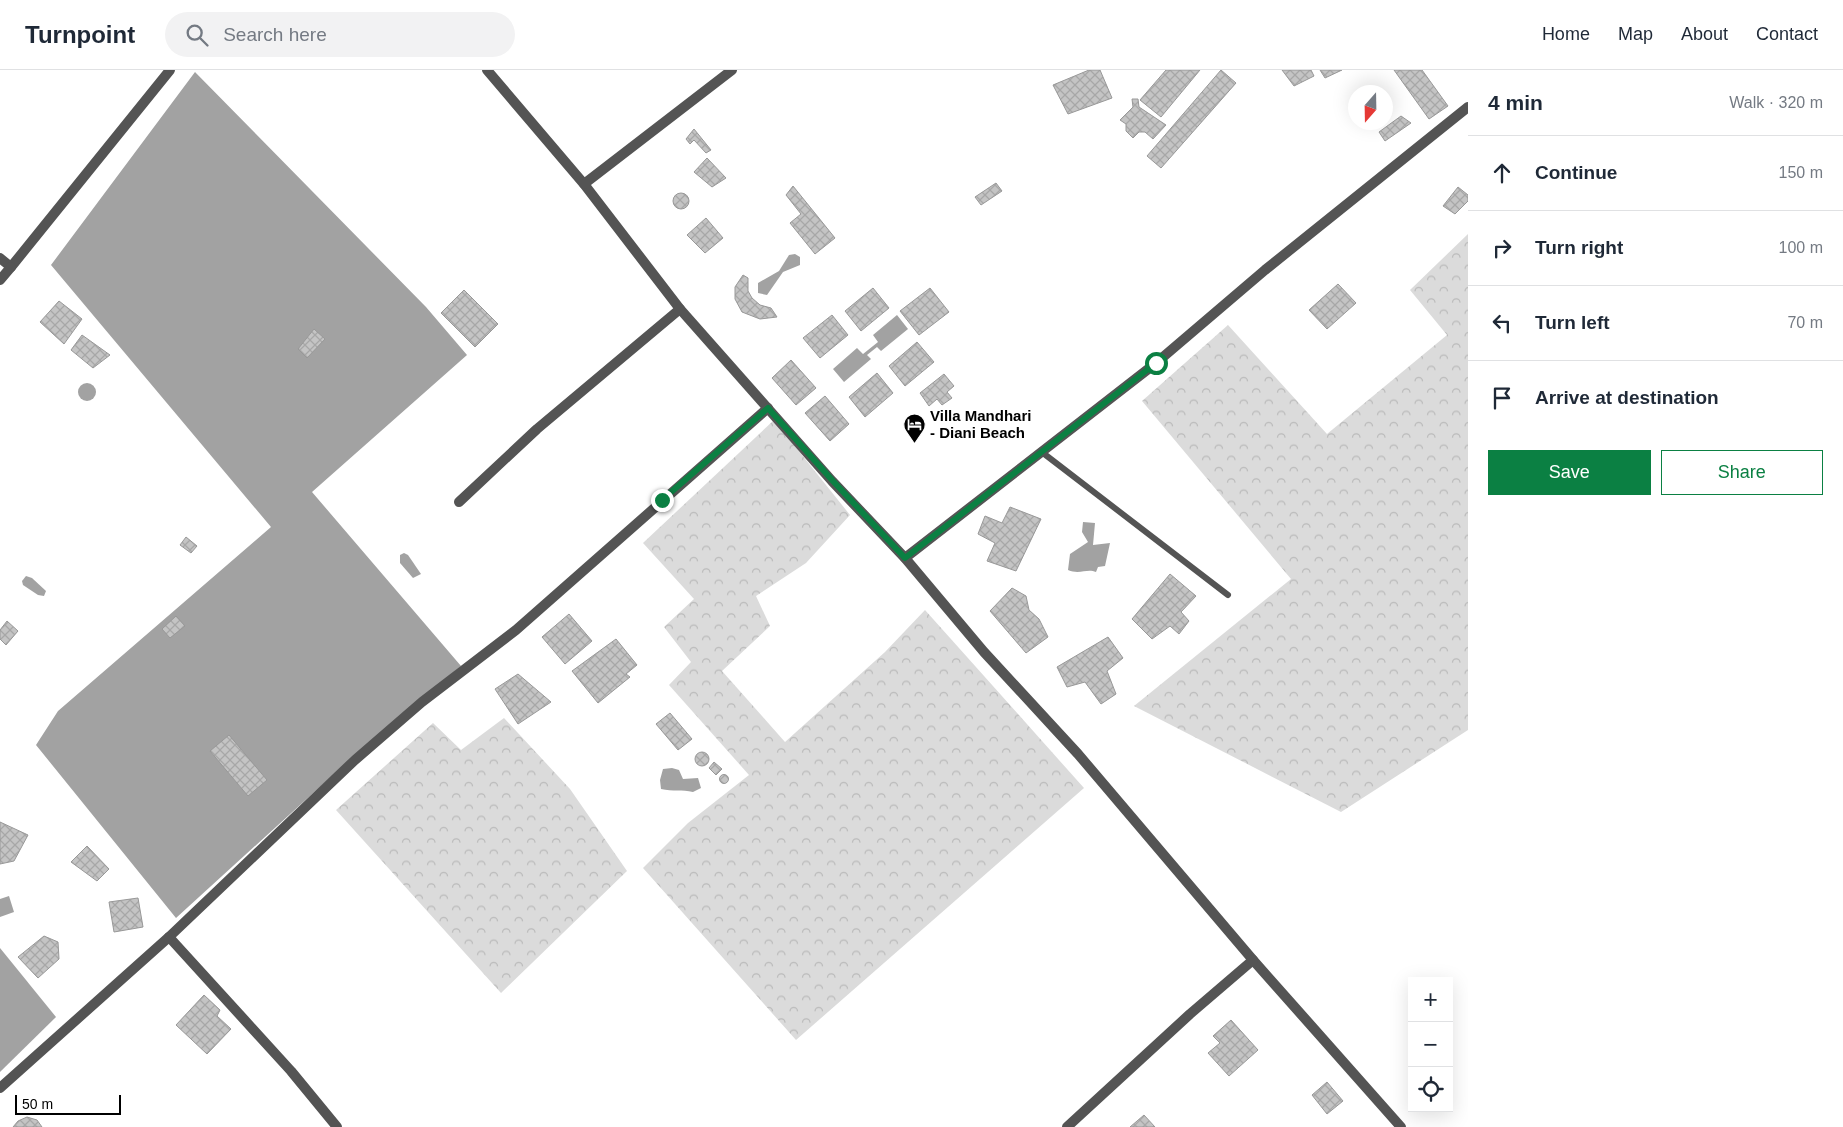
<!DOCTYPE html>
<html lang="en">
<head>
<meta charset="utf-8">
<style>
	:root { --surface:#fff; --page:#f2f2f3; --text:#1f2937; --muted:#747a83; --line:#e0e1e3; --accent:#0b8043 }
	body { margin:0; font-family:Arial,sans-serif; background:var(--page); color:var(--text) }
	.controls { position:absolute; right:15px; bottom:15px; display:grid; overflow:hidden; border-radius:0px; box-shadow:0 5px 20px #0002 }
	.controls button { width:45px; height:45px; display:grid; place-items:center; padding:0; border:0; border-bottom:1px solid var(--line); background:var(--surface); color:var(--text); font:25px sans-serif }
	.compass { position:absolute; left:1348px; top:15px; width:45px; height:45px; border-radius:50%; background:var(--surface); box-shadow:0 5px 20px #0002; rotate:200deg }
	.scale { position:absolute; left:15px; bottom:12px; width:106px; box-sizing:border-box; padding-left:5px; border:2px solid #000; border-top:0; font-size:14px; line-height:18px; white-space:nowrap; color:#000; -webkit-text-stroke:4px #fff; paint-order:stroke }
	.stop { position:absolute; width:15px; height:15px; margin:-11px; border:4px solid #0b8043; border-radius:50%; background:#fff }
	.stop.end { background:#0b8043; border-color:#fff; box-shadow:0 1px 5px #0008 }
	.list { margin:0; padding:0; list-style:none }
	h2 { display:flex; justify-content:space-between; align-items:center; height:65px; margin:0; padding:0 20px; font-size:21px }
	h2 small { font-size:16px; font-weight:400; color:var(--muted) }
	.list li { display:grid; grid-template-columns:32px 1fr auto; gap:15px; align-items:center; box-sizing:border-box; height:75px; padding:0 20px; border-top:1px solid var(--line) }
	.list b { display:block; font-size:19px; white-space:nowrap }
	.list em { font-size:16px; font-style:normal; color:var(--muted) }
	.actions { display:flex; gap:10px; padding:15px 20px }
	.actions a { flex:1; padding:11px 0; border:1px solid var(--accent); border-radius:0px; text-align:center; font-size:18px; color:var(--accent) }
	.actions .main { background:var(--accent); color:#fff }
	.icon { flex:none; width:28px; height:28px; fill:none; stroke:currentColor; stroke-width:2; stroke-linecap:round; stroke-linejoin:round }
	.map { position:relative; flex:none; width:1468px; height:1057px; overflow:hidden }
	header { display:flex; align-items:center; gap:30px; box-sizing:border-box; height:70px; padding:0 25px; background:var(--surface); border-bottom:1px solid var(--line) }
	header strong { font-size:24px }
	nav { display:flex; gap:28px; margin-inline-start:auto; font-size:18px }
	.search { width:350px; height:45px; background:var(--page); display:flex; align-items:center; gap:12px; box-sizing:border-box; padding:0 18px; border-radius:28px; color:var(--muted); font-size:19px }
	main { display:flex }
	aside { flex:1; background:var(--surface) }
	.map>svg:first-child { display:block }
</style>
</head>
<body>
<header>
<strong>Turnpoint</strong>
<div class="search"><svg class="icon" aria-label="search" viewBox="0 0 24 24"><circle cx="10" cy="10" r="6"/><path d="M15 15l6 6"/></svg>Search here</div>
<nav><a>Home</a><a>Map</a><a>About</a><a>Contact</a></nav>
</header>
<main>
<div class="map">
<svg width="1468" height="1057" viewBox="0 0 1468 1057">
	<defs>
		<pattern id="forest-crowns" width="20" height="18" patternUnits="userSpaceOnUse" patternTransform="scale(1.25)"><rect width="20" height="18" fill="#dbdbdb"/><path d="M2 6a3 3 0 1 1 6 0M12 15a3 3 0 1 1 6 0" fill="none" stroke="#bababa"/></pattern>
		<pattern id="building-cross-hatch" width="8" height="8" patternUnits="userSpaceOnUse" patternTransform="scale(1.25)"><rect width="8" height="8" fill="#c4c4c4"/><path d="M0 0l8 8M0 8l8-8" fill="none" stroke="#a7a7a7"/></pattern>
	</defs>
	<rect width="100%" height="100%" fill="#fff"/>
	<g fill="url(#forest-crowns)">
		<polygon points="1468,164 1468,660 1341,742 1134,636 1291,509 1142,331 1228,255 1327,364 1447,265 1410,220"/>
		<polygon points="774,350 850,445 806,493 756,526 770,556 722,601 785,672 885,582 925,540 1084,718 796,970 643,798 688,753 749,705 669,615 691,592 664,557 694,529 643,473"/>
		<polygon points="504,648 570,719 627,801 501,923 336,740 433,653 461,680"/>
	</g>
	<g fill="#a2a2a2">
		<polygon points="195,2 426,237 467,285 312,422 461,596 357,683 176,848 36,675 58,641 271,457 51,195"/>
		<polygon points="795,184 800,187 800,195 783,202 767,225 758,223 758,213 779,201 789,185"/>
		<polygon points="897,245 908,259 881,281 877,277 867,285 871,289 844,312 833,299 857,278 863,284 878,272 873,265"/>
		<circle cx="87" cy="322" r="9"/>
		<path d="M1083,452L1095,453L1093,475L1110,473L1105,496L1098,497L1096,502C1087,498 1080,505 1068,500L1070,484L1088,472L1082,462Z"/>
		<polygon points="404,483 408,485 421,504 413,508 400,493 400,485"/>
		<polygon points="26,506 32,508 46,521 44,526 38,525 23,515 22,511"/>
		<path d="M672,698L679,700L683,709L698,708L701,718L693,722C682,719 673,722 661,719L660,710L663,699Z"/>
		<polygon points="9,826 14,842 0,847 0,829"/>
		<polygon points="0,878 56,947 0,1002"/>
	</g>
	<g fill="url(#building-cross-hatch)" stroke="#989898">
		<polygon points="1089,0 1100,0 1112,28 1068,44 1053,15"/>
		<polygon points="1166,0 1200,0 1161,47 1140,30"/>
		<polygon points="1221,0 1236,13 1161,98 1147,86"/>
		<polygon points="1282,0 1311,0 1314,6 1294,16"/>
		<polygon points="1320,0 1342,0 1325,8"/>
		<polygon points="1394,0 1422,0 1448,36 1429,49"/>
		<polygon points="1132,29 1138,29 1139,37 1166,55 1153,69 1145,62 1139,62 1133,68 1126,61 1126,54 1120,50 1133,37"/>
		<polygon points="1401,46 1411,53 1385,71 1379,62"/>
		<polygon points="694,59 711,80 706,83 694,70 690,74 686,69"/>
		<polygon points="707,88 726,108 712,117 694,102"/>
		<polygon points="996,113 1002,121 981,135 975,127"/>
		<polygon points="793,116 835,168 815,184 790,153 801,144 786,125"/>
		<polygon points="1458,117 1468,125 1468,131 1455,144 1443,136"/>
		<circle cx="681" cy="131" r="8"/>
		<polygon points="706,148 723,168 705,183 687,165"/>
		<polygon points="743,205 748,208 748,221 752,228 760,235 771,238 777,247 760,249 742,242 735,229 735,217"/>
		<polygon points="1338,214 1356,233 1327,259 1309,240"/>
		<polygon points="873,218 889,238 861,261 845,241"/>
		<polygon points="930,218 949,242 919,265 900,241"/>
		<polygon points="464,220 498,254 475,277 441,243"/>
		<polygon points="59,231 82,249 64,274 40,252"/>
		<polygon points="832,245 848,265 820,288 803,268"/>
		<polygon points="314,259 325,269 307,288 298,279"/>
		<polygon points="82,265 110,285 93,298 71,280"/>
		<polygon points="917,272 934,292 905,316 889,296"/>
		<polygon points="791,290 816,318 796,335 772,308"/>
		<polygon points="877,303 893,323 865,347 849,327"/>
		<polygon points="944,304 954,316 947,322 952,328 942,335 937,329 929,336 920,323"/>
		<polygon points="825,326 849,354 830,371 805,343"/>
		<polygon points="1010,437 1041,449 1016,501 987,491 995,473 978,464 985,446 1002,453"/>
		<polygon points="186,467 197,476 191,483 180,475"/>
		<polygon points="1170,504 1196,526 1181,542 1189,551 1179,564 1170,556 1152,569 1132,549"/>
		<polygon points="1012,518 1026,526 1029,540 1039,549 1048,567 1026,583 990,541"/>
		<polygon points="569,544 592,571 565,594 542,567"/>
		<polygon points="176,546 185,556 170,568 162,559"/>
		<polygon points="7,551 18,561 6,575 0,569 0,560"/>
		<polygon points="1108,567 1123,588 1107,601 1116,624 1101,634 1085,612 1067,617 1057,597"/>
		<polygon points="616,569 637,595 626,604 630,607 598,633 572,601"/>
		<polygon points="518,604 551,632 518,654 495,619"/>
		<polygon points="670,643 692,669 678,680 656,654"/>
		<polygon points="229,665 267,710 248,726 210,681"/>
		<circle cx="702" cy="689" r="7"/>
		<polygon points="714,692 722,699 716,705 709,698"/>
		<circle cx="724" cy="709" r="4.5"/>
		<polygon points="0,752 28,765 14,791 0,794"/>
		<polygon points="87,776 109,799 97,811 71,792"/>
		<polygon points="138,828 143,857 114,862 109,832"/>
		<polygon points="44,866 58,872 59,889 38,908 18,887"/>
		<polygon points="204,925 220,940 217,946 231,959 207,984 176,955"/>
		<polygon points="1231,950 1258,980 1229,1006 1208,983 1220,973 1213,966"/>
		<polygon points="1327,1012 1343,1031 1327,1044 1312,1025"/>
		<polygon points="1144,1045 1155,1057 1130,1057"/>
		<polygon points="27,1047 37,1050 42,1057 13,1057 18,1051"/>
	</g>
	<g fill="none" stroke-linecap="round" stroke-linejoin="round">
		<polyline stroke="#545454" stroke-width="6" points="1043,383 1228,525"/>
		<g stroke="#545454" stroke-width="10">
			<polyline points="487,0 584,114 680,239 832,411 905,488 984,582 1078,684 1253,890 1401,1057"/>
			<polyline points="584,114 732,0"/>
			<polyline points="0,188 11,197 170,0"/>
			<polyline points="0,210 11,197"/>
			<polyline points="459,432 537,359 680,239"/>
			<polyline points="905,488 1156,293 1265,200 1468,37"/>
			<polyline points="169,867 291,1001 337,1057"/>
			<polyline points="0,1018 169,867 355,690 422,632 516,560 768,338"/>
			<polyline points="1067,1057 1190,944 1253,890"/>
		</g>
	</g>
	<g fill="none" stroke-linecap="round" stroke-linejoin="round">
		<polyline stroke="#0b8043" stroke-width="6" points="662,430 768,338 832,410 905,488 1156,293"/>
	</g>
	<defs>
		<symbol id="hotel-pin" viewBox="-11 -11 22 30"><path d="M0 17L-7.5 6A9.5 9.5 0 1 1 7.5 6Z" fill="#000" stroke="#fff"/><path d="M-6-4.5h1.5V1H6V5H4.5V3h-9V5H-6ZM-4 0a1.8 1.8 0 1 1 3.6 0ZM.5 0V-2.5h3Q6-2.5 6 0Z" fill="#fff"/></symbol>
	</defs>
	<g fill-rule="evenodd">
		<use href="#hotel-pin" x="902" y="342" width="25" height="34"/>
	</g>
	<g text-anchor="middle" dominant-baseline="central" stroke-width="5" stroke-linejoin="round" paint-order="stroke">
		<g font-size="15" font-weight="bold" fill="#000" stroke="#fff" text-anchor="start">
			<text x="930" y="345">Villa Mandhari<tspan x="930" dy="17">- Diani Beach</tspan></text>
		</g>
	</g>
</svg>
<div class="controls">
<button>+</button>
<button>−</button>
<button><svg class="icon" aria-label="locate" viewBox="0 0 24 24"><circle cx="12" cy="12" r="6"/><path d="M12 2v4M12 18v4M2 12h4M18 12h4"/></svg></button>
</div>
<svg class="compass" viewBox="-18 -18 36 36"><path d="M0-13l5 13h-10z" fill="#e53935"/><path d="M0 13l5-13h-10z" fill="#747a83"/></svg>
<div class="scale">50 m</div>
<div class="stop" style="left:1156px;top:293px"></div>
<div class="stop end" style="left:662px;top:430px"></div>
</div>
<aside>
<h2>4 min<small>Walk · 320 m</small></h2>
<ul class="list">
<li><svg class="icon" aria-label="ahead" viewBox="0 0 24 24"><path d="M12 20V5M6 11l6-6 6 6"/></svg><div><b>Continue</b></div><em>150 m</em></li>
<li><svg class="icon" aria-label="right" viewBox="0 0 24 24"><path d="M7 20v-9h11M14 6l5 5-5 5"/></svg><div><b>Turn right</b></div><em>100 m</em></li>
<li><svg class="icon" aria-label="left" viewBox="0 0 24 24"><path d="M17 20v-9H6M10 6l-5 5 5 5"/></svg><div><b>Turn left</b></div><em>70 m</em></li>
<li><svg class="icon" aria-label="arrive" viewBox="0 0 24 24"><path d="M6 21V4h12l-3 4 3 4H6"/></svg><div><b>Arrive at destination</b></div></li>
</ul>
<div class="actions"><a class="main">Save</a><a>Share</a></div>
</aside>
</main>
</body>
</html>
